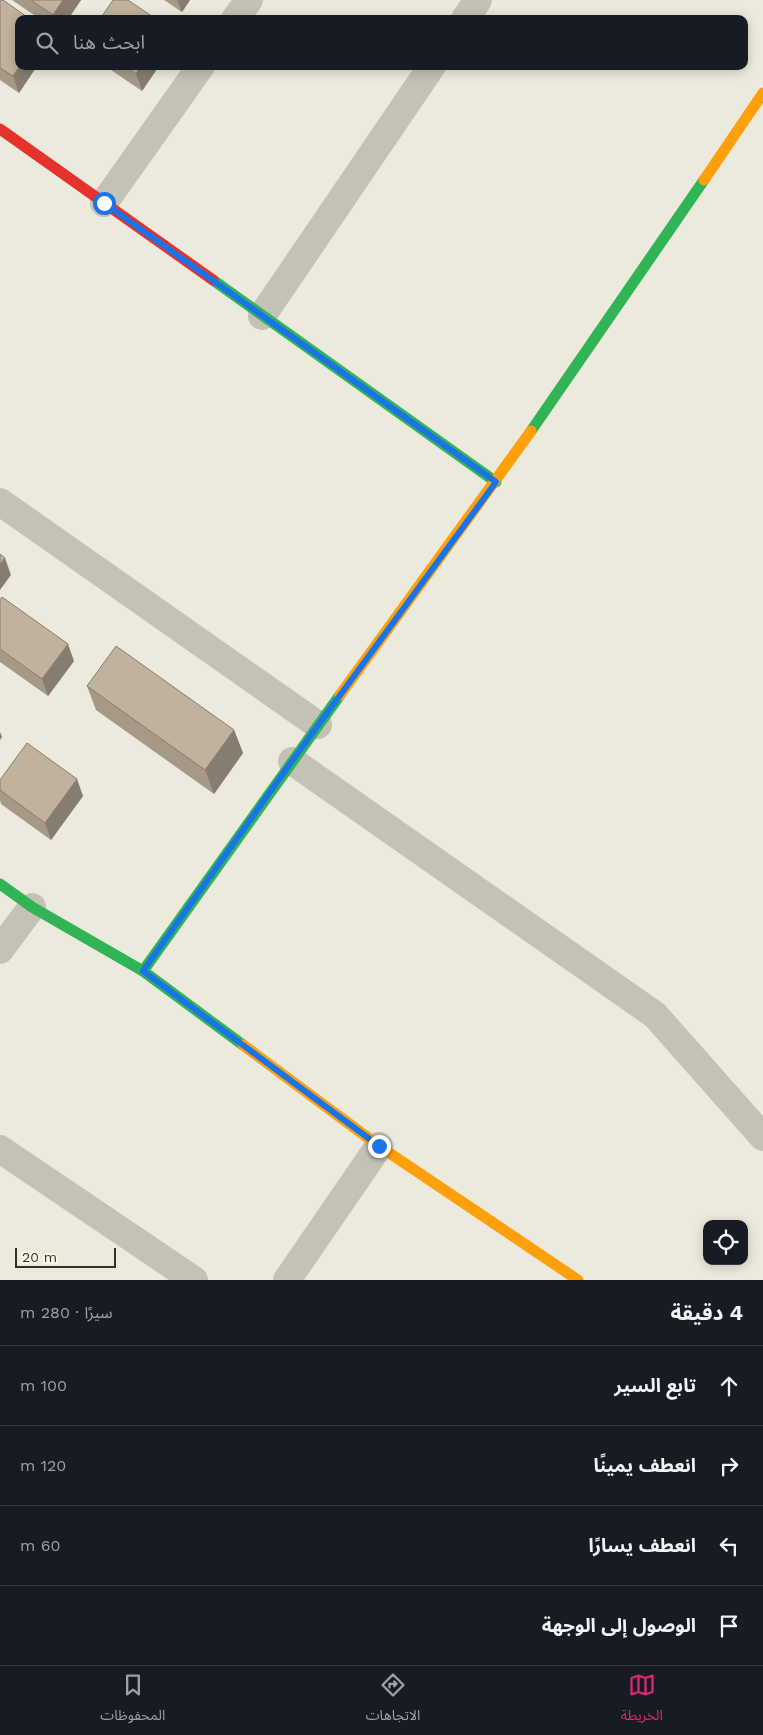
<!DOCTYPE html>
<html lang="ar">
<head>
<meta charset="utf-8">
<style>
	:root { --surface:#171b24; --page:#242831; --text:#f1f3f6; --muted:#9ea1a6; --line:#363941; --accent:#db2777 }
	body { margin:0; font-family:"Work Sans","Noto Sans Arabic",sans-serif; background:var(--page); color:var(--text); direction:rtl }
	.controls { position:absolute; right:15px; bottom:15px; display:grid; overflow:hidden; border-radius:10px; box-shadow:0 2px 12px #0003 }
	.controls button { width:45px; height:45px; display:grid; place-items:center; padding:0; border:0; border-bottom:1px solid var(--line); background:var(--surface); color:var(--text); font:25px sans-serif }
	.scale { position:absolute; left:15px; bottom:12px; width:101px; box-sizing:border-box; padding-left:5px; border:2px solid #352f25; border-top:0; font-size:14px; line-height:18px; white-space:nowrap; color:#352f25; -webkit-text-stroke:4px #faf6e3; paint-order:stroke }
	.stop { position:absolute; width:15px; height:15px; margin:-11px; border:4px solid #1a73e8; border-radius:50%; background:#fff }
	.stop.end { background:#1a73e8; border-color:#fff; box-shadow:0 1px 5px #0008 }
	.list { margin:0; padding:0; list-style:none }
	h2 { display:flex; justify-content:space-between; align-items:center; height:65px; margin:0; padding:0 20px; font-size:21px }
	h2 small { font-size:16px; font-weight:400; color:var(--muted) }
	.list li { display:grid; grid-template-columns:32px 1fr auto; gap:15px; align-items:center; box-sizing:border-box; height:80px; padding:0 20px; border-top:1px solid var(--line) }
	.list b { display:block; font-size:19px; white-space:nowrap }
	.list em { font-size:16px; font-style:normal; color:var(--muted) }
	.icon { flex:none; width:28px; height:28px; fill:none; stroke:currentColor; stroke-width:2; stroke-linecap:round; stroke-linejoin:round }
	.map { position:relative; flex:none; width:763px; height:1280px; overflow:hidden; direction:ltr }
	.search { position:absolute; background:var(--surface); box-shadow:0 2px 12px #0003; left:15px; right:15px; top:15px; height:55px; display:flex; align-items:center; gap:12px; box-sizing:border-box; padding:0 18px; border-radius:10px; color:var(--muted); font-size:19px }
	.sheet { height:385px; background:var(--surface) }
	nav { display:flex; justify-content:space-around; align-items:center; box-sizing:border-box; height:70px; border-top:1px solid var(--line); background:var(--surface); font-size:14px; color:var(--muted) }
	nav a { display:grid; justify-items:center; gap:2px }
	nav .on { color:var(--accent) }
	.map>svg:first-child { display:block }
</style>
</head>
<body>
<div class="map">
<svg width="763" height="1280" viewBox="0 0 763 1280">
	<rect width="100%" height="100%" fill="#ece9dd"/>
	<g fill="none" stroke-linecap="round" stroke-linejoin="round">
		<g stroke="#c4c1b6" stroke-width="28">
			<polyline points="235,19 249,0"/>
			<polyline points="465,19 478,0"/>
			<polyline points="104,203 201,66"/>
			<polyline points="262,316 432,66"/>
			<polyline points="0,502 318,725"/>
			<polyline points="292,761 655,1015 763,1137"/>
			<polyline points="0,950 32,907"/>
			<polyline points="0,1149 194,1280"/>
			<polyline points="287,1280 379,1146"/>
		</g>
		<g stroke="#30b455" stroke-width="11">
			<polyline points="213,280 496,482"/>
			<polyline points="531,431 704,180"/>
			<polyline points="0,884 32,907 143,971 243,1045"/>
			<polyline points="143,971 340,695"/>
		</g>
		<g stroke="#ff9f0a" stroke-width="11">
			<polyline points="704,180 763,93"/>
			<polyline points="340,695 531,431"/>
			<polyline points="243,1045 379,1146 578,1280"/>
		</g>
		<polyline stroke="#e5322d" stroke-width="11" points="0,129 213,280"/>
	</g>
	<g fill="#a69988">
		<polygon points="0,0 19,66 37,66 19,93 0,80"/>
		<polygon points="12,0 81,0 68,19 40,19"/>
		<polygon points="164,0 190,0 182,12"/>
		<polygon points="105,66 159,66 142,91"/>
		<polygon points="0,600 74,661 48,696 0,662"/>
		<polygon points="87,686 234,730 243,753 214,794 96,710"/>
		<polygon points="0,780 83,796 51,840 1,804 0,800"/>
	</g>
	<g fill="#877d6f">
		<polygon points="63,0 81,0 68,19 54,19 53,15"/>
		<polygon points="177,0 190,0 182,12"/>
		<polygon points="20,66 37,66 19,93 13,76"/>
		<polygon points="141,66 159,66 142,91 136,74"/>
		<polygon points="5,558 11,575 0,590 0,564"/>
		<polygon points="68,644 74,661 48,696 42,679"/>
		<polygon points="234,730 243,753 214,794 205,770"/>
		<polygon points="0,732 2,737 0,740"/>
		<polygon points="77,779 83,796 51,840 45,823"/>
	</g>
	<g fill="#c1b29e" stroke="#877d6f">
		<polygon points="0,0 3,0 30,19 19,19 19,66 20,66 13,76 0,68"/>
		<polygon points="31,0 63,0 53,15"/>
		<polygon points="113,0 128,0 156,19 100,19"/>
		<polygon points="124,66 141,66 136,74"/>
		<polygon points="0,554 5,558 0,564"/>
		<polygon points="2,597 68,644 42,679 0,649 0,600"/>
		<polygon points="116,646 234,730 205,770 87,686"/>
		<polygon points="27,743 77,779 45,823 0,790 0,780"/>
	</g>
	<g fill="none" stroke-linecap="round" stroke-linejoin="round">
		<polyline stroke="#1a73e8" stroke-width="6" points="104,203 496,482 292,761 143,971 379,1146"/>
	</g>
</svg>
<div class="controls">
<button><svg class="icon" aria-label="locate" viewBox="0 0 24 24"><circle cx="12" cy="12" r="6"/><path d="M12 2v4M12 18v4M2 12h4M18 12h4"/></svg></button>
</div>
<div class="scale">20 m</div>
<div class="stop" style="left:104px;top:203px"></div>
<div class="stop end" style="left:379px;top:1146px"></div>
<div class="search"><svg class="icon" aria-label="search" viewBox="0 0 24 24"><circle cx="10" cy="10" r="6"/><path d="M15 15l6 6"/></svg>ابحث هنا</div>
</div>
<section class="sheet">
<h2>4 دقيقة<small>سيرًا · 280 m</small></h2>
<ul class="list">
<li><svg class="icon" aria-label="ahead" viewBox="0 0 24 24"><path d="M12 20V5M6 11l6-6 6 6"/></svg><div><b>تابع السير</b></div><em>100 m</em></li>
<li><svg class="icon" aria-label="right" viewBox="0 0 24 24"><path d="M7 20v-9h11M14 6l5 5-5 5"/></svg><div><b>انعطف يمينًا</b></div><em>120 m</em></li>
<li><svg class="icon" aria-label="left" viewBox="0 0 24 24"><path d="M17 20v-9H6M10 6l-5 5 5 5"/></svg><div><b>انعطف يسارًا</b></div><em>60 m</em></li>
<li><svg class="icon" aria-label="arrive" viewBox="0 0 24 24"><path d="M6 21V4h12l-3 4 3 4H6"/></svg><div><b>الوصول إلى الوجهة</b></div></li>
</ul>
</section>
<nav>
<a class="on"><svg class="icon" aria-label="map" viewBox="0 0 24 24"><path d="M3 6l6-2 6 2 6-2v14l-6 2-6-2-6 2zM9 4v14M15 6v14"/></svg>الخريطة</a>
<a><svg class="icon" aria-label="directions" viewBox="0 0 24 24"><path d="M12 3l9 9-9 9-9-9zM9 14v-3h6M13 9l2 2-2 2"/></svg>الاتجاهات</a>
<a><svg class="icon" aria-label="saved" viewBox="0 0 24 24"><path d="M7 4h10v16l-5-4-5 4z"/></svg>المحفوظات</a>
</nav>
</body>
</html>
